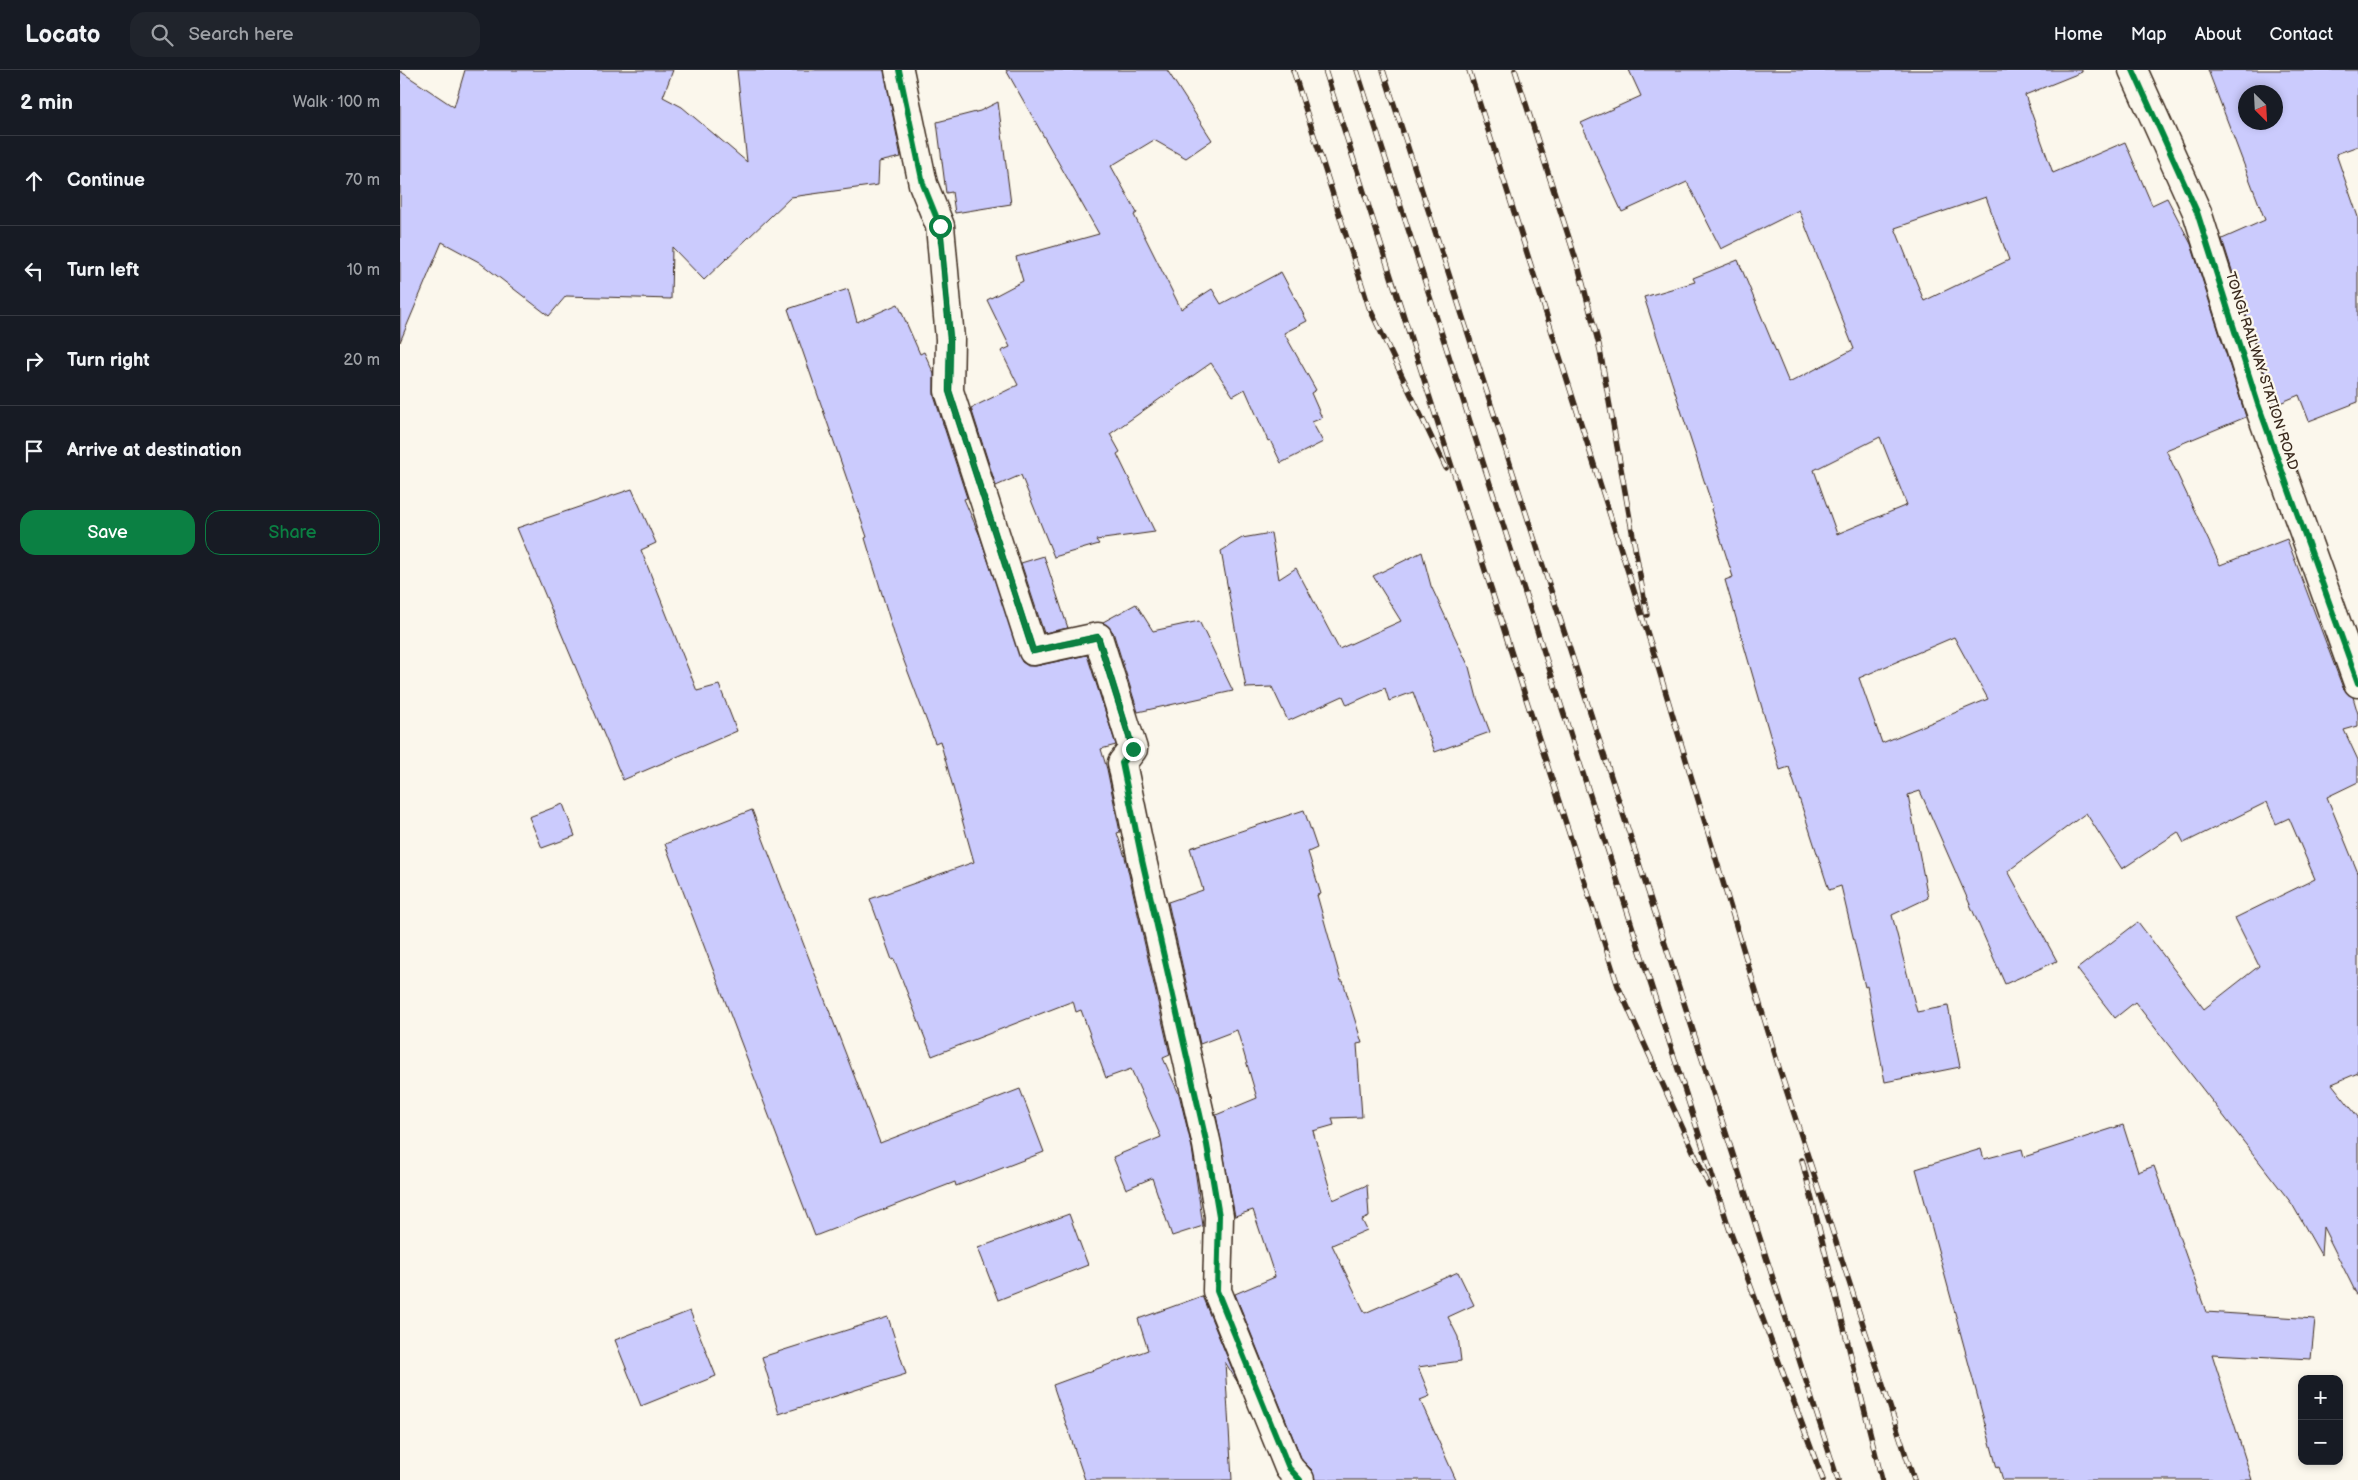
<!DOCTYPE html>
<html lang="en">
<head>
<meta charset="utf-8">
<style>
	:root { --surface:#171b24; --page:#20242c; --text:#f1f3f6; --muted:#9ea1a6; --line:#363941; --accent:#0b8043 }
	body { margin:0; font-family:"Balsamiq Sans",sans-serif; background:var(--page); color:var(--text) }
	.controls { position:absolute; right:15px; bottom:15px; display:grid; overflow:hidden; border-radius:10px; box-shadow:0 2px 8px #0003 }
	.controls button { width:45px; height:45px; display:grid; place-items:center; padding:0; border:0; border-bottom:1px solid var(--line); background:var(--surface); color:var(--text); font:25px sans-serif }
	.compass { position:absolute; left:1838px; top:15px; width:45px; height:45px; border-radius:50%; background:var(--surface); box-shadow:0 2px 8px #0003; rotate:156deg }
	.stop { position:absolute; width:15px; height:15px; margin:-11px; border:4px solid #0b8043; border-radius:50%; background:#fff }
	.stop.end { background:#0b8043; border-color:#fff; box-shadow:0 1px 5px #0008 }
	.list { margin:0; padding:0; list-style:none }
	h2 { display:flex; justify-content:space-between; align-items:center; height:65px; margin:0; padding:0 20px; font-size:21px }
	h2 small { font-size:16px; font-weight:400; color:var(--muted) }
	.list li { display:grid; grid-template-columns:32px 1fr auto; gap:15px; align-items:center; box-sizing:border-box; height:90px; padding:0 20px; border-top:1px solid var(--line) }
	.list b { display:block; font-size:19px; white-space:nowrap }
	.list em { font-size:16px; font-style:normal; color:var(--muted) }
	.actions { display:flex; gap:10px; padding:15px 20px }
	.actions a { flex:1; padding:11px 0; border:1px solid var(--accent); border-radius:15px; text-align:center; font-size:18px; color:var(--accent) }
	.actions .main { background:var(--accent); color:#fff }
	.icon { flex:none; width:28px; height:28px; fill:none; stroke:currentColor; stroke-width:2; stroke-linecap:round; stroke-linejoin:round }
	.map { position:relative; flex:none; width:1958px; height:1410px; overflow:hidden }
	header { display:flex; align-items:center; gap:30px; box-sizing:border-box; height:70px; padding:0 25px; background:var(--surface); border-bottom:1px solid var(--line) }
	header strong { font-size:24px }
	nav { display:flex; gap:28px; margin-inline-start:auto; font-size:18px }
	.search { width:350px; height:45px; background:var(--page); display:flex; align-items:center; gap:12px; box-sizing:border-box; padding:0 18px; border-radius:15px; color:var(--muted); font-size:19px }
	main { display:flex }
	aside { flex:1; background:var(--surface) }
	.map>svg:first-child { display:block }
</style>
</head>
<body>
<header>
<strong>Locato</strong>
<div class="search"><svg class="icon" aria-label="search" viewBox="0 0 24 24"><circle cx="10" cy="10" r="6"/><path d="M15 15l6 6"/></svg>Search here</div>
<nav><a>Home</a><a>Map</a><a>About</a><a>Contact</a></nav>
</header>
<main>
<aside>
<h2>2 min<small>Walk · 100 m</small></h2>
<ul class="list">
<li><svg class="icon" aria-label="ahead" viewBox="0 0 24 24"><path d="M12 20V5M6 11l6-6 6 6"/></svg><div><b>Continue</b></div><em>70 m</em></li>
<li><svg class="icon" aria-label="left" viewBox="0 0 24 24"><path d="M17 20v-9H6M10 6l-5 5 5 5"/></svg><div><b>Turn left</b></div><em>10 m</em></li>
<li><svg class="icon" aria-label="right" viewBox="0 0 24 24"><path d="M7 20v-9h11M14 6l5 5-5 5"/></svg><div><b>Turn right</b></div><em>20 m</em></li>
<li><svg class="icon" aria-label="arrive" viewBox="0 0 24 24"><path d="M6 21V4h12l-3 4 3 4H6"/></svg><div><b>Arrive at destination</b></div></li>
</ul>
<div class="actions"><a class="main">Save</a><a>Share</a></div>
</aside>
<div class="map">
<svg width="1958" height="1410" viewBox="0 0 1958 1410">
	<rect width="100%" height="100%" fill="#fbf7ec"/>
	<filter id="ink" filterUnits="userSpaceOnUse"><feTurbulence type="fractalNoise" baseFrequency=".02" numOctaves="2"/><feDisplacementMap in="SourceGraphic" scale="10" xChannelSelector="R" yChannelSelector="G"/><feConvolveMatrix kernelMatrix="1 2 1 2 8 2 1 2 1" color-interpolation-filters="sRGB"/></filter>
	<g filter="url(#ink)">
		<g fill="#cbcbfd" stroke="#3b2a1e" fill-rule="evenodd">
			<polygon points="65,0 273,0 263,27 282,37 347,92 337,0 484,0 501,87 479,92 478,115 391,127 304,210 272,177 271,229 166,226 149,246 79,192 42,172 0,272 0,1 54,37"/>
			<polygon points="606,0 767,0 812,70 786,88 754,70 711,96 737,143 734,145 781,239 812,219 821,234 881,202 907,251 884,263 916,320 911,323 922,348 912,352 923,372 881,393 870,370 868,371 845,319 833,326 811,293 710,364 720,382 717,384 755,462 696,470 699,474 654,487 621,405 596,416 571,338 618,315 601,281 610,277 587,230 623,211 616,187 699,164"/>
			<path d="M1229,0H1682V2L1625,25L1653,103L1725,72L1752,135L1767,128L1791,174L1846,347L1766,380L1820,495L1887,469L1943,618L1953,627L1958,644V656L1944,660L1958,690V712L1927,727L1958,803V1003L1932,1014L1958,1047V1227L1923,1157L1921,1185L1892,1134L1735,932L1715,948L1677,899L1738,852L1804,939L1859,896L1835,848L1915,809L1889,748L1876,754L1867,732L1784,773L1778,762L1722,799L1686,743L1608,801L1657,891L1605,914L1520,721L1508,725L1528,828L1492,845L1517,942L1548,936L1560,997L1485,1012L1467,916L1465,917L1441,816L1429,820L1389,697L1380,700L1325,510L1333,507L1311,439L1313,438L1244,227L1295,212L1293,208L1338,190L1389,313L1454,279L1399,140L1321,179L1287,112L1222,142L1181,53L1241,26ZM1586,127L1609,190L1524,231L1495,158ZM1480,367L1507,435L1437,464L1414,400ZM1554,567L1588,629L1482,673L1459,608Z"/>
			<path d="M1808,0H1958V76L1936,84L1958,147V332L1909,351L1899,325L1875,335L1822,169L1865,150ZM1846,22H1876V52H1846Z"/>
			<polygon points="598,32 611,134 555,143 552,122 546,123 537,52 580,41"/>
			<polygon points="448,219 457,252 498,234 520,284 524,282 534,304 534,326 567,428 564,429 580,466 622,592 628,596 636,596 687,585 716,675 701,679 707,699 720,762 717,763 725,787 770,985 763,988 779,1024 792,1078 803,1156 772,1166 752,1108 726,1119 713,1087 761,1067 731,999 706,1008 681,940 676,942 673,931 532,986 494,889 492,890 470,829 574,792 540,671 535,673 496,570 465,468 467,467 388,239"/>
			<polygon points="232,419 256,473 241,480 297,621 319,615 337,661 223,710 117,458"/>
			<polygon points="871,463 879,509 896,498 939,579 1001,551 973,506 1022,482 1031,516 1069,597 1077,628 1090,662 1035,682 1013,622 989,631 985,618 947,635 943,626 888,651 872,617 846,618 821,481 842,468"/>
			<polygon points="644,486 668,558 644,563 621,493"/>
			<polygon points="736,534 753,561 799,551 833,621 738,642 713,562 703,552"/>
			<polygon points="163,734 175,766 142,778 129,747"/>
			<polygon points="352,740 480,1073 620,1019 644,1082 556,1116 555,1112 415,1166 265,774"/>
			<polygon points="904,740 917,778 908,782 921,824 917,825 941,911 943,911 962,973 957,974 962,1047 932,1048 934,1055 913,1061 933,1130 967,1115 969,1147 962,1150 967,1160 932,1175 965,1243 1058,1202 1074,1235 1048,1247 1058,1267 1061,1291 1018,1297 1030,1326 1020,1330 1056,1410 915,1410 912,1400 902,1390 835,1224 875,1207 853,1140 835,1146 816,1045 857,1028 837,960 800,974 768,832 803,820 790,778"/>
			<polygon points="1723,1055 1738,1102 1754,1096 1806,1242 1915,1249 1911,1289 1812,1284 1852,1410 1603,1410 1599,1397 1597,1398 1516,1099 1581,1079 1584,1089 1622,1079 1624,1087"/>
			<polygon points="669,1144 688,1195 598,1230 578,1178"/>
			<polygon points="802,1226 838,1313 825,1292 832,1410 685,1410 653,1315 748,1280 738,1249"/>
			<polygon points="290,1241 316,1306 241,1336 215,1270"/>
			<polygon points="488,1247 506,1304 379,1344 362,1287"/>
		</g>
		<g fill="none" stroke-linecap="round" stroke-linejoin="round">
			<defs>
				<g id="minor">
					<polyline points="499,0 523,114 540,156 550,269 549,321 633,581 698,567 733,679 722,693 742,790 807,1075 819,1146 817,1221 889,1398 900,1410"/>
					<polyline points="1733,0 1797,142 1858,334 1958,613"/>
				</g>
			</defs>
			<use href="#minor" stroke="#3b2a1e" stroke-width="31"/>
			<use href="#minor" stroke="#fbf7ec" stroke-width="28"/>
			<defs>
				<g id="rail">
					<polyline points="893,0 969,237 1046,398"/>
					<polyline points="925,0 1218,916 1309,1116"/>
					<polyline points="957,0 1330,1161 1423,1410"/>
					<polyline points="983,0 1438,1410"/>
					<polyline points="1069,0 1255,587 1380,1001 1514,1410"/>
					<polyline points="1115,0 1179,199 1199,275 1247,545"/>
					<polyline points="1402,1090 1482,1410"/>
				</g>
			</defs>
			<use href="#rail" stroke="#3b2a1e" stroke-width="5.5"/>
			<use href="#rail" stroke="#fbf7ec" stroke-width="4" stroke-dasharray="11" stroke-linecap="butt"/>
			<defs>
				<g id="cycleway">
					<polyline points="499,0 523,114 540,156 550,269 549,321 633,581 698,567 733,679 722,693 742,790 807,1075 819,1146 817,1221 889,1398 900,1410"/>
					<polyline points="1733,0 1797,142 1858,334 1958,613"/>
				</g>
			</defs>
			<use href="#cycleway" stroke="#fbf7ec" stroke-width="9"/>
			<use href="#cycleway" stroke="#00873e" stroke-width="6"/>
		</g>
	</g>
	<g fill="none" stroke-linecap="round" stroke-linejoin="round" filter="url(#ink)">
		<polyline stroke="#0b8043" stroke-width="6" points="540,156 550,269 549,321 633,581 698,567 733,679"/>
	</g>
	<g text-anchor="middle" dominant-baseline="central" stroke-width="4.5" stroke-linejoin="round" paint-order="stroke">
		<g font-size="14" fill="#3b2a1e" stroke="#fbf7ec">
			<text transform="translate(1862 301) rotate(72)">TONGI RAILWAY STATION ROAD</text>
		</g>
	</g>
</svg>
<div class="controls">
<button>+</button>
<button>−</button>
</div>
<svg class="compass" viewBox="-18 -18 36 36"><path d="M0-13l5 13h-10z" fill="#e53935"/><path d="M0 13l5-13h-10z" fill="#9ea1a6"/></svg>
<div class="stop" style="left:540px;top:156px"></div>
<div class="stop end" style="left:733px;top:679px"></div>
</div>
</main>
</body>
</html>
